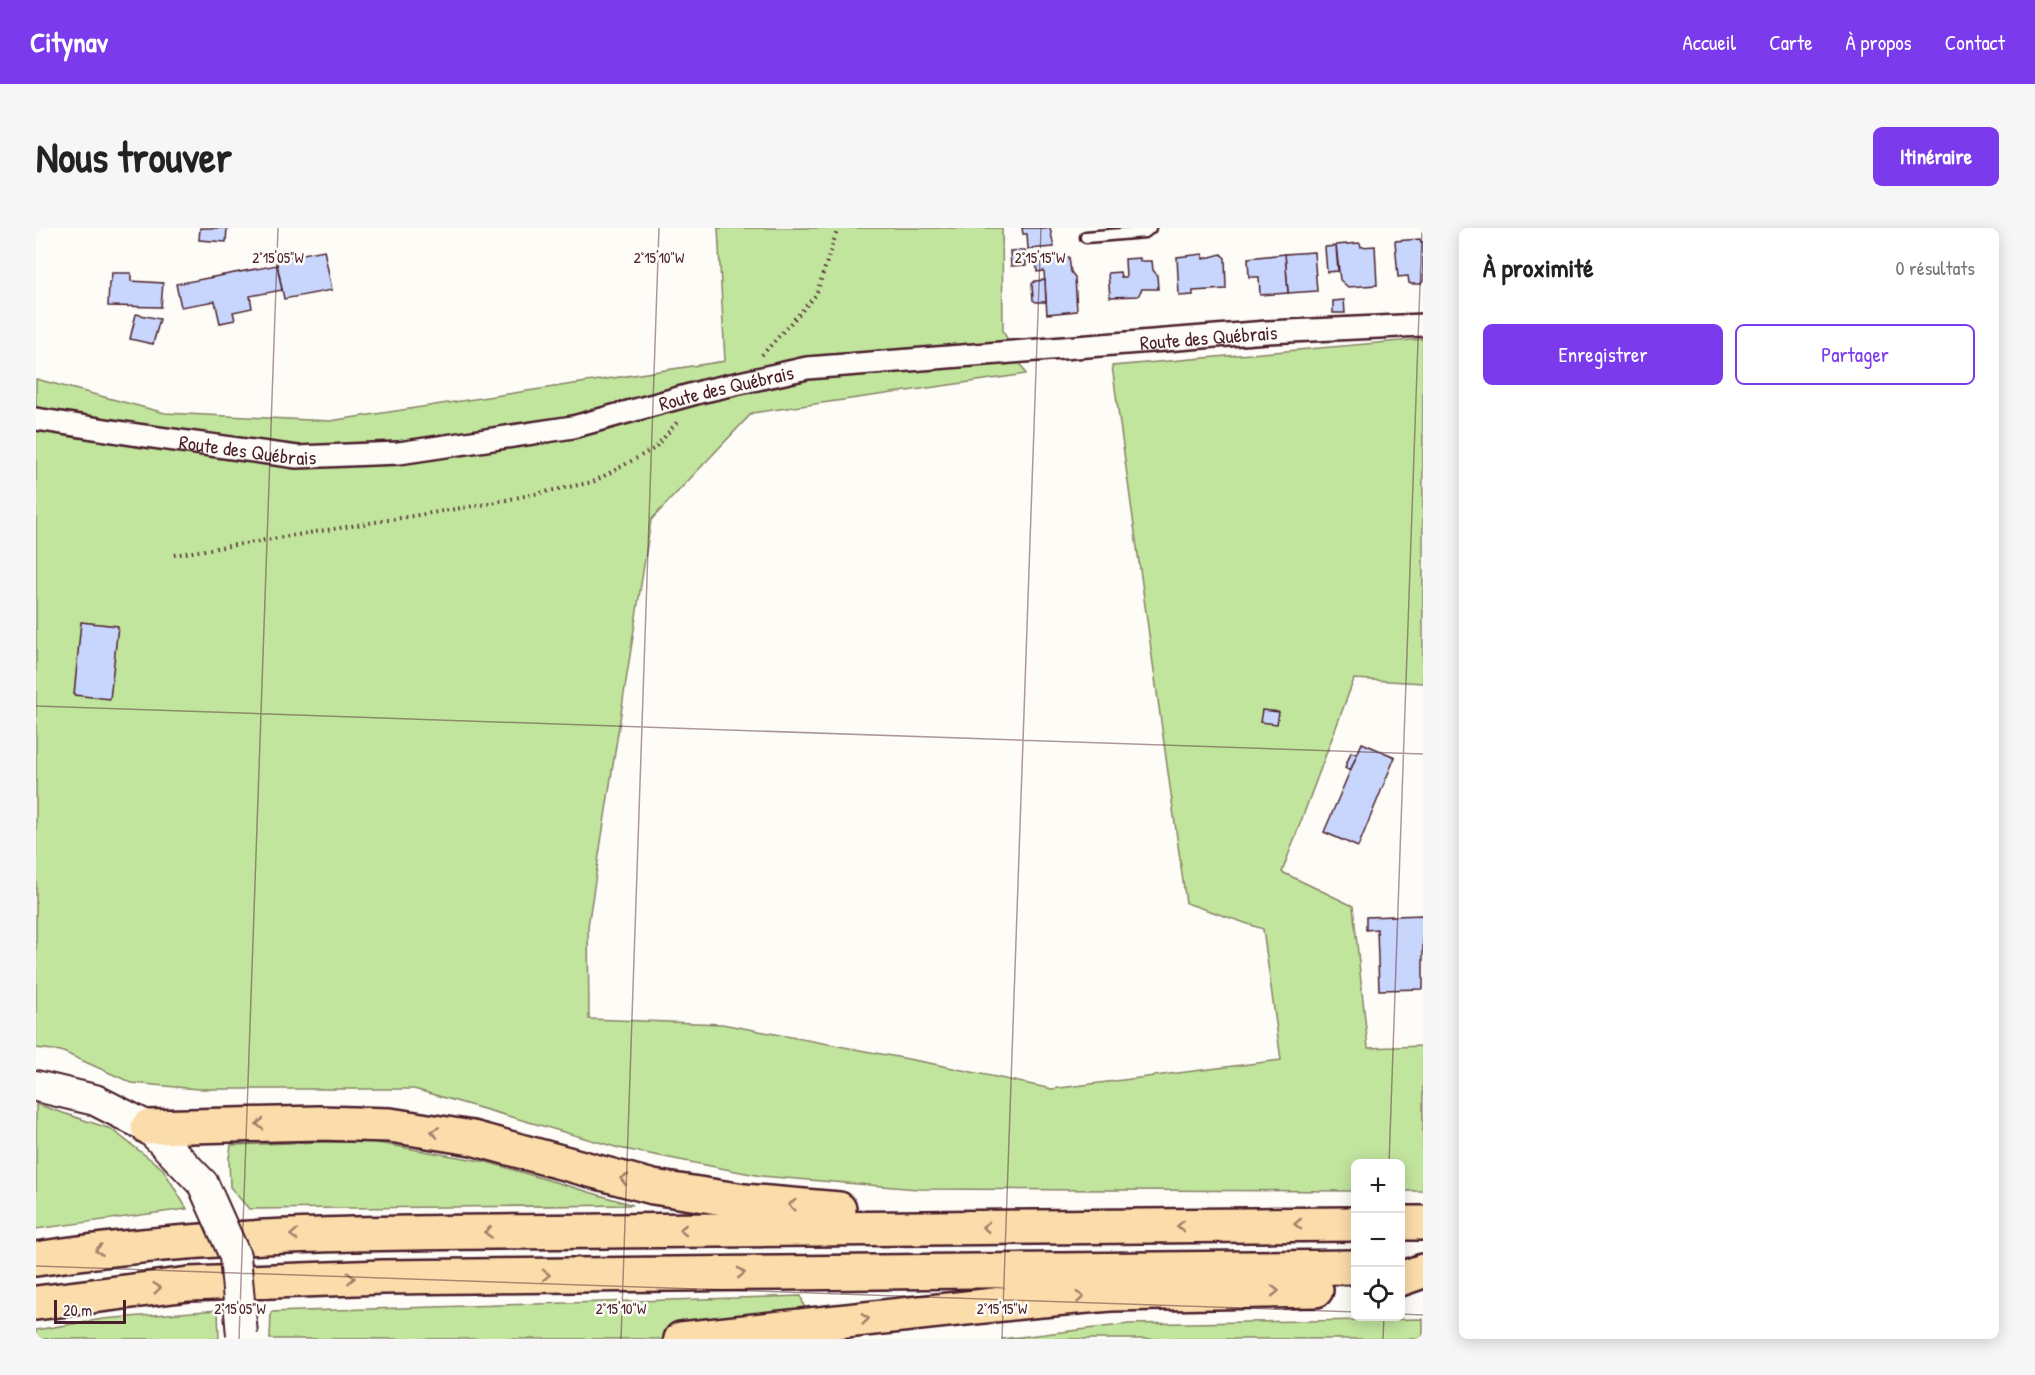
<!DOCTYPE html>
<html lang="fr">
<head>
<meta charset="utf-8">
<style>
	:root { --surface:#fff; --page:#f6f6f6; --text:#222; --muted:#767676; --line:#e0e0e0; --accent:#7c3aed }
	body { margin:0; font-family:"Patrick Hand",sans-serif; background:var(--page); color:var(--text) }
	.controls { position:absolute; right:18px; bottom:18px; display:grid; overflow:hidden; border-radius:9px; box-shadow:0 3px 15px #0003 }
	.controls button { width:54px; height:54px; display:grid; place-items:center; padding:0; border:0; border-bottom:2px solid var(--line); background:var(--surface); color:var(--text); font:30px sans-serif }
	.scale { position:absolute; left:18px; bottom:15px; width:72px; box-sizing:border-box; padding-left:6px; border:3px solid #4a1f2b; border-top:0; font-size:16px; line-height:21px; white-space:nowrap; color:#4a1f2b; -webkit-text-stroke:4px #fdfcf7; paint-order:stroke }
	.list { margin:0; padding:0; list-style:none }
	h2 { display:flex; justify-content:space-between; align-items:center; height:78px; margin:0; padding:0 24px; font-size:26px }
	h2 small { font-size:20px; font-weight:400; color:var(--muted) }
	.actions { display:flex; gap:12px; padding:18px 24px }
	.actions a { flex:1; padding:14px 0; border:2px solid var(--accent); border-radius:9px; text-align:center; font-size:21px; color:var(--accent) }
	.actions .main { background:var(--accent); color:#fff }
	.icon { flex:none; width:33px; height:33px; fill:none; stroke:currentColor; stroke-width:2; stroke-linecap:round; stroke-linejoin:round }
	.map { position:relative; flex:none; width:1387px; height:1111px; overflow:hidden; border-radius:9px }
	header { display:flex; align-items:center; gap:36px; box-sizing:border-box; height:84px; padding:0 30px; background:var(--accent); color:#fff }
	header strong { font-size:28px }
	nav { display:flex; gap:33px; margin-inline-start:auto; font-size:21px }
	.intro { display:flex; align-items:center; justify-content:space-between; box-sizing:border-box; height:144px; padding:0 36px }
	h1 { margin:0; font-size:42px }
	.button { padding:15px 27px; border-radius:9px; background:var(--accent); color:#fff; font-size:21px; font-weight:700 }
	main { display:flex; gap:36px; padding:0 36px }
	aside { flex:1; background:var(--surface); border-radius:9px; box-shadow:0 3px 15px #0003 }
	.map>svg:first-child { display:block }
</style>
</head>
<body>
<header>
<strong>Citynav</strong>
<nav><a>Accueil</a><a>Carte</a><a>À propos</a><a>Contact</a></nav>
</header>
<div class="intro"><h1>Nous trouver</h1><a class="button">Itinéraire</a></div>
<main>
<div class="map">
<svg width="1387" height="1111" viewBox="0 0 1387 1111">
	<rect width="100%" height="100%" fill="#fdfcf7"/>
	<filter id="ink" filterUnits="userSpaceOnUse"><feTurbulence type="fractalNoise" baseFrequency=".0167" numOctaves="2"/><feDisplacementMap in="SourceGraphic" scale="12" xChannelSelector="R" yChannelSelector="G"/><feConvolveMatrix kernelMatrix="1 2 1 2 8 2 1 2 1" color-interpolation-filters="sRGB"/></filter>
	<g filter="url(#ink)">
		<g fill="#c2e59e" stroke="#868264" stroke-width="1.5">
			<polygon points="682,0 966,0 967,103 990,146 716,185 615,292 552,698 553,791 686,796 893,835 1016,861 1245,832 1227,701 1150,675 1076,138 1387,111 1387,455 1318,451 1246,644 1317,678 1332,820 1387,818 1387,963 1365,963 1364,936 1320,936 1319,963 882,961 725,948 583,920 378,861 162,861 96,855 25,823 0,820 0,151 129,185 294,193 689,133"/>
			<polygon points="0,876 75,901 127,941 151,981 0,1001"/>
			<polygon points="286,914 336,914 451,934 597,977 213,981 194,959 193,930 195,917"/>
			<polygon points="765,1068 777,1111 234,1111 235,1084"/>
			<polygon points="182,1082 183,1111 0,1111 0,1102 67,1091"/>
			<polygon points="1387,1091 1387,1111 966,1111 1093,1096"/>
		</g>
		<g fill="#c8d6fd" stroke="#4a1f2b" stroke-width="1.5">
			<polygon points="164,0 191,0 190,14 163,12"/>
			<polygon points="986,0 1014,0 1018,19 992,21 991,6 987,6"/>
			<polygon points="1384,11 1385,14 1387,14 1387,53 1385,56 1375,56 1373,55 1372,48 1362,49 1359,13"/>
			<polygon points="1324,15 1325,19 1339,18 1341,57 1312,59 1304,52 1300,17"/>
			<polygon points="1300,18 1302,43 1291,44 1289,19"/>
			<polygon points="288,22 296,62 248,71 240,31"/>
			<polygon points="989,22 990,37 975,38 974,23"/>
			<polygon points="1278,24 1281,63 1252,65 1249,26"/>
			<polygon points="1167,26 1167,31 1185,26 1189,30 1190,61 1157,63 1157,67 1143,68 1141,29"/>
			<polygon points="1249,26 1252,65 1224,67 1223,49 1213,49 1212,30"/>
			<polygon points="1033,29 1035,44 1039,49 1041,83 1011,86 1008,43 1001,44 1000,31"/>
			<polygon points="1104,30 1104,33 1116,33 1117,42 1121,47 1122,61 1106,61 1102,68 1074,69 1072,45 1084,44 1085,49 1090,49 1089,31"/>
			<polygon points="241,37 246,62 214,68 216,80 197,84 199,92 184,95 179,73 145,79 140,56"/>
			<polygon points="76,45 95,45 95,53 127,55 125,79 72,78 73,54 75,54"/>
			<polygon points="1009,52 1010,74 1000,74 997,72 996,56 999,53"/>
			<polygon points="1308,72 1309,85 1297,85 1297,73"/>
			<polygon points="100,86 124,91 117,116 94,111"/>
			<polygon points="45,394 82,398 74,471 38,467"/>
			<polygon points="1226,482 1243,484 1241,496 1224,494"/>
			<polygon points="1326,515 1359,529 1322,619 1288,604"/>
			<polygon points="1315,524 1321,526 1314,543 1309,540"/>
			<polygon points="1387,687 1387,761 1343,762 1341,701 1330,702 1330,689"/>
		</g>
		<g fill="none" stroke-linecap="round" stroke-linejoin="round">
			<defs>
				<polyline id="lane" points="1050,9 1109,4 1114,0"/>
				<g id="street">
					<path id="s1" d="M0,191L102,207L261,229L363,225L537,199L668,163L771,140L1231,104L1387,97"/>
				</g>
				<polyline id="secondary" points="0,858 59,872 112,899 167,956"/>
				<g id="highway">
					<polyline points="112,899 283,895 354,897 436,910 617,959 708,973 803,981"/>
					<polyline points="1364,995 1387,995"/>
					<path d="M0,1031C189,1002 379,1005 569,1003C819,1000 1070,999 1320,996"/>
					<polyline points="1364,1051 1387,1043"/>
					<polyline points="0,1075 153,1056 347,1049 1320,1039"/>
					<polyline points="645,1111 994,1073 1075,1066 1280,1062"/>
				</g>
			</defs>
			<use href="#lane" stroke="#4a1f2b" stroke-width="15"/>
			<use href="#street" stroke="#4a1f2b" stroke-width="26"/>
			<use href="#secondary" stroke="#4a1f2b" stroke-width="34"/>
			<use href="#highway" stroke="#4a1f2b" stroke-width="38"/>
			<g stroke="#4a1f2b" stroke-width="4" stroke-dasharray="1.5 4.5" stroke-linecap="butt">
				<polyline points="726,127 780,67 802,0"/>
				<polyline points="138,327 450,276 557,254 619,220 641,194"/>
			</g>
			<use href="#lane" stroke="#fdfcf7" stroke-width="10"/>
			<use href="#street" stroke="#fdfcf7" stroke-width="21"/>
			<use href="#secondary" stroke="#fdfcf7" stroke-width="30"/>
			<use href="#highway" stroke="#fbddab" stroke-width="33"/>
			<defs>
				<polyline id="secondary-bridge" points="167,956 199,1028 206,1107"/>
			</defs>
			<use href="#secondary-bridge" stroke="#4a1f2b" stroke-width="34" stroke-linecap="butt"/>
			<use href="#secondary-bridge" stroke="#fdfcf7" stroke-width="30"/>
		</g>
		<defs><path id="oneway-chevron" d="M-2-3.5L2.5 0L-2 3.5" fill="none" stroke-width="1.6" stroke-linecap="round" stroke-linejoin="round" transform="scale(1.5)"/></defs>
		<g stroke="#a27e6b">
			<use href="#oneway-chevron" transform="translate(224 896) rotate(179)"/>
			<use href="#oneway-chevron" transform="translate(399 904) rotate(-171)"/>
			<use href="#oneway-chevron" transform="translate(588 951) rotate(-165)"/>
			<use href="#oneway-chevron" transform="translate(756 977) rotate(-175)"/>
			<use href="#oneway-chevron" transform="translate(1262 996) rotate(179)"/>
			<use href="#oneway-chevron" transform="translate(1145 998) rotate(180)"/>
			<use href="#oneway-chevron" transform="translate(950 999) rotate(180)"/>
			<use href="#oneway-chevron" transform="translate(647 1002) rotate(179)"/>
			<use href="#oneway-chevron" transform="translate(452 1004) rotate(179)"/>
			<use href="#oneway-chevron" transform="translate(258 1007) rotate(178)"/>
			<use href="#oneway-chevron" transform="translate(63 1022) rotate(173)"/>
			<use href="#oneway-chevron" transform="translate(705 1045) rotate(-1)"/>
			<use href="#oneway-chevron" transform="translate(510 1047) rotate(-1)"/>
			<use href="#oneway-chevron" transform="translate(315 1050) rotate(-2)"/>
			<use href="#oneway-chevron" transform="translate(121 1060) rotate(-6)"/>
			<use href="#oneway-chevron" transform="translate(1239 1063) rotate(-1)"/>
			<use href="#oneway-chevron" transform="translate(1044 1069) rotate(-5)"/>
			<use href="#oneway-chevron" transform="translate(829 1091) rotate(-6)"/>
		</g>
	</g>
	<path fill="none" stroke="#4a1f2b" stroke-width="1.5" stroke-opacity="0.45" d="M0,478L1387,526M1353,936L1386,0M0,1038L1320,1084M1364,1086L1387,1087M203,1111L242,0M585,1111L623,0M966,1111L1005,0M1347,1111L1348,1088"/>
	<g text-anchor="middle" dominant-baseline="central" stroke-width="5" stroke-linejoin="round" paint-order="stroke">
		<g font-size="20" fill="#4a1f2b" stroke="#fdfcf7">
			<text stroke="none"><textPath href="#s1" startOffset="1186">Route des Québrais</textPath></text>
			<text stroke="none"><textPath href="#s1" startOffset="700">Route des Québrais</textPath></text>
			<text stroke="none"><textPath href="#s1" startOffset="214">Route des Québrais</textPath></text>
		</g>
	</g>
	<g font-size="15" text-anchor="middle" fill="#4a1f2b" stroke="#fdfcf7" stroke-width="5" stroke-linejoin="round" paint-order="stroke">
		<text x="242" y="35">2°15'05"W</text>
		<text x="623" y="35">2°15'10"W</text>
		<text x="1004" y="35">2°15'15"W</text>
		<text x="204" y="1086">2°15'05"W</text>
		<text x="585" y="1086">2°15'10"W</text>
		<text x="966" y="1086">2°15'15"W</text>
	</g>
</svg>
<div class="controls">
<button>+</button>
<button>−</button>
<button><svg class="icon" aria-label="locate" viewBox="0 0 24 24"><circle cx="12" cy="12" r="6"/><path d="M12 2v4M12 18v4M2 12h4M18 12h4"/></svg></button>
</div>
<div class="scale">20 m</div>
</div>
<aside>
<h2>À proximité<small>0 résultats</small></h2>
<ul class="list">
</ul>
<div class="actions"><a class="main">Enregistrer</a><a>Partager</a></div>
</aside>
</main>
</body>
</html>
